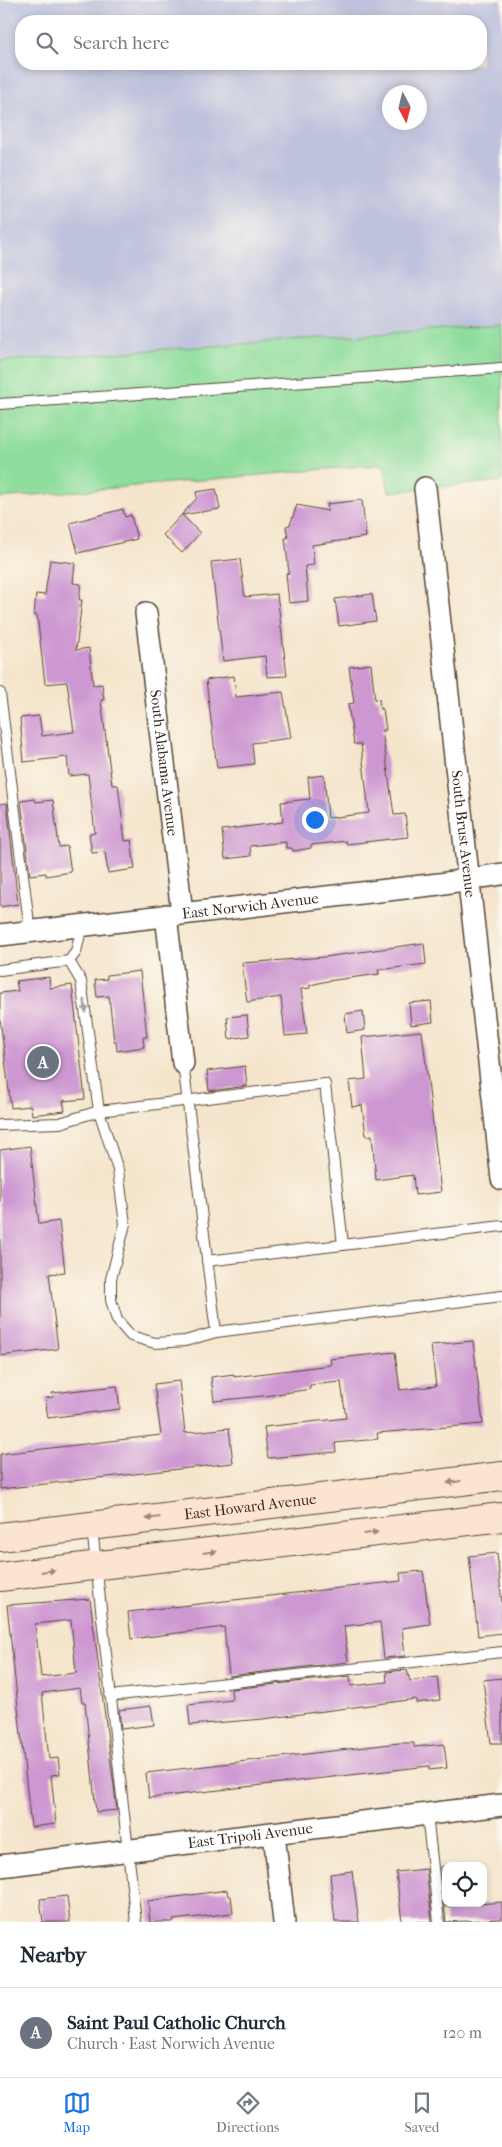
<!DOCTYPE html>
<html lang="en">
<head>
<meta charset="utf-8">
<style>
	:root { --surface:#fff; --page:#f6f6f7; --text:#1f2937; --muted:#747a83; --line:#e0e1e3; --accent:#1a73e8 }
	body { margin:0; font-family:"IM FELL French Canon",serif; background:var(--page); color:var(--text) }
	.controls { position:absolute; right:15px; bottom:15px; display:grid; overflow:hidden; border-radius:10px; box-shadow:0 2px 8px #0003 }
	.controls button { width:45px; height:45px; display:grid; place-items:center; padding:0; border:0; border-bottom:1px solid var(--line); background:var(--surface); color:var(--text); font:25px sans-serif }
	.compass { position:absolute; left:382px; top:85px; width:45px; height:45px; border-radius:50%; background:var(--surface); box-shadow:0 2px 8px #0003; rotate:173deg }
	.you { position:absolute; left:314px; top:819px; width:18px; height:18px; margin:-12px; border:4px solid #fff; border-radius:50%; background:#1a73e8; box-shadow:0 0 0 8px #1a73e833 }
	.badge { display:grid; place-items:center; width:32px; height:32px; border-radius:50%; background:var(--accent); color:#fff; font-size:16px; font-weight:700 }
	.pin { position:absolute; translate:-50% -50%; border:2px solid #fff; box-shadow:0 1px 5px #0006 }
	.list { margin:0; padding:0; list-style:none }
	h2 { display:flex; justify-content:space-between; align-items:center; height:65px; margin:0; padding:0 20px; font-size:21px }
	h2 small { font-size:16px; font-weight:400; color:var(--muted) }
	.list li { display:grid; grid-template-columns:32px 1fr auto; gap:15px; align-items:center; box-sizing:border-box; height:90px; padding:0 20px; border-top:1px solid var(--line) }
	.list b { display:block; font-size:19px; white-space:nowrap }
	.list p { margin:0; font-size:16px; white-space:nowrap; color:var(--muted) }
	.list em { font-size:16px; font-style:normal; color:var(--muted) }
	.icon { flex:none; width:28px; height:28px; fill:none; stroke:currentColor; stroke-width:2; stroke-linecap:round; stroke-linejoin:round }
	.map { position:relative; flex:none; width:502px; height:1922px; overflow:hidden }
	.search { position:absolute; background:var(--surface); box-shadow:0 2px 8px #0003; left:15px; right:15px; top:15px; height:55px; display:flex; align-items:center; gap:12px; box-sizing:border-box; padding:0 18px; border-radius:20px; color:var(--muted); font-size:19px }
	.sheet { height:155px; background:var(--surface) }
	nav { display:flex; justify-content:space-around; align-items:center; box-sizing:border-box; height:70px; border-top:1px solid var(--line); background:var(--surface); font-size:14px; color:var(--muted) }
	nav a { display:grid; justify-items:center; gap:2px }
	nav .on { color:var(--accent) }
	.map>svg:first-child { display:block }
</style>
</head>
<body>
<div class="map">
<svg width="502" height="1922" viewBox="0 0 502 1922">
	<rect width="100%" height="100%" fill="#fbf7ec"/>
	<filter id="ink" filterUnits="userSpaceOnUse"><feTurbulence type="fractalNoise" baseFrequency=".02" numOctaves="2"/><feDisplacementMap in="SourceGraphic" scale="10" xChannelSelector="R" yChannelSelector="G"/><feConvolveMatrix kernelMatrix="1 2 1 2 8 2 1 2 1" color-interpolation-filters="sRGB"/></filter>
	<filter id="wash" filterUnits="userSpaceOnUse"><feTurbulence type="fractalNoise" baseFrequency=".0096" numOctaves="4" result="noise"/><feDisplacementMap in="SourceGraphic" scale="20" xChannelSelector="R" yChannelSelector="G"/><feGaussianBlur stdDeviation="1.12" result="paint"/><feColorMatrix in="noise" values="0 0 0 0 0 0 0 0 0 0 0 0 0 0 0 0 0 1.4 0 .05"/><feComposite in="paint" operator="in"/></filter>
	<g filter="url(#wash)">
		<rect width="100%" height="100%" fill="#f5e5cc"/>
		<path fill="#bfc2dd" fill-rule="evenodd" d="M0,0H502V325L0,361ZM21,21H481V64H21ZM390,92H420V122H390Z"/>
		<polygon fill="#8edd9c" stroke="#64845d" points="502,325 502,481 389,492 384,464 0,498 0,361"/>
		<g id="blocks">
			<g fill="#cd97d1" fill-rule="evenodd">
				<polygon points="216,489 220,509 182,515 200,533 182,553 163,535 197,498 196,492"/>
				<polygon points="362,500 366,537 312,545 314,565 305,566 308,601 289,603 286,574 289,573 285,538 288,538 286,526 290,525 297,505 328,511 327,504"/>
				<polygon points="123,509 125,517 131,515 137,539 78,553 70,523"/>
				<polygon points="240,559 245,597 277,594 287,676 267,677 265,656 223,661 211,562"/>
				<polygon points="50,560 75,563 73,583 81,584 79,600 82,600 76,650 89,648 93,685 102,684 104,700 101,700 112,785 118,785 125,841 131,840 135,869 108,873 105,852 92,853 89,834 95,833 88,774 69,776 67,757 24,762 20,718 39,716 42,736 74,732 67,682 45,684 37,615 34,615 36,594 45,595"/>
				<polygon points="372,594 376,621 339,626 335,599"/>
				<polygon points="371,664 375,700 379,699 380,709 383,709 386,730 382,730 394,815 405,814 408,837 347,844 346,841 311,845 311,848 293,851 292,848 286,848 286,842 250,846 251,856 225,859 222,830 283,822 281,802 310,799 308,777 324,775 328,818 369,813 361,744 354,744 348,704 354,703 349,667"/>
				<polygon points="234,676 236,697 283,692 291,738 252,743 254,764 217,768 206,680"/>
				<polygon points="35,799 36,802 53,800 59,847 67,846 71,872 46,876 46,873 30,875 21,801"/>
				<polygon points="7,803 18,904 0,907 0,804"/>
				<polygon points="424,943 426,964 378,970 379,974 328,981 310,985 310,988 301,989 307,1034 285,1036 281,997 247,1002 242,963 325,957"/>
				<polygon points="140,971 147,1037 143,1037 144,1047 117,1051 116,1041 114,1041 109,996 97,997 95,980 107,979 107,975"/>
				<polygon points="49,977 50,988 72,985 85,1099 63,1101 65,1111 32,1115 31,1106 11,1108 0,1018 0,993 18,991 16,981"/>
				<polygon points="431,1001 433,1022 411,1025 409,1003"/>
				<polygon points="363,1011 365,1030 347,1033 345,1014"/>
				<polygon points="247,1015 249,1036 229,1039 227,1017"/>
				<polygon points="422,1031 441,1192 415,1195 413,1175 376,1180 372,1135 366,1136 362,1105 352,1107 349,1081 366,1079 362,1037"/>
				<polygon points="245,1066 247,1086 209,1091 207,1071"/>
				<polygon points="30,1146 39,1224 59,1221 65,1272 49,1274 58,1349 0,1356 0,1150"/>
				<polygon points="473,1341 483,1424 377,1433 378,1439 335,1443 336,1452 268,1458 264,1427 346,1418 341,1382 310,1385 310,1389 272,1395 214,1401 211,1377 234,1374 234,1377 290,1370 331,1365 330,1359 395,1352 400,1390 436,1386 431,1345"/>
				<polygon points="179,1381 185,1433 229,1428 233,1463 0,1489 0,1454 161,1435 154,1384"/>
				<polygon points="117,1386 120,1409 48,1418 45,1398 53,1397 52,1393"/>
				<polygon points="497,1553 502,1604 502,1633 478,1636 469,1556"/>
				<polygon points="423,1571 430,1624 402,1628 405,1656 384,1658 380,1622 344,1626 348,1662 229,1676 224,1627 131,1639 128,1612 401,1581 400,1573"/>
				<path d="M90,1599L117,1810L96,1812L85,1702H82L80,1688L42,1693L49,1759L58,1758L60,1774L51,1775L56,1824L31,1827L7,1605ZM71,1620L76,1673L41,1677L35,1624Z"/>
				<polygon points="407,1670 410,1681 437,1677 440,1700 416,1703 416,1699 263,1719 190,1725 188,1705 232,1700 231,1689 350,1676 351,1686 387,1682 386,1672"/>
				<polygon points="502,1678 502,1743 491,1743 483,1680"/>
				<polygon points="151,1706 154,1725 121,1729 119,1710"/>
				<polygon points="399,1743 414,1743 414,1747 444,1744 447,1768 429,1770 429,1766 149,1798 146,1773"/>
				<polygon points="446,1866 446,1907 502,1902 502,1919 446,1922 440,1867"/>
				<polygon points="426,1869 432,1922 402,1922 396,1872"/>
				<polygon points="352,1871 359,1922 335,1922 330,1874"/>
				<polygon points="227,1890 228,1896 231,1896 233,1913 173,1920 173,1922 150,1922 148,1901"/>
				<polygon points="67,1896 70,1922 43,1922 40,1899"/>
			</g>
		</g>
	</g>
	<g filter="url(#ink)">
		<use href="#blocks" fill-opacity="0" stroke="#574638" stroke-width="1"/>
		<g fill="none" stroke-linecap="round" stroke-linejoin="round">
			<defs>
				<g id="service">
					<polyline points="0,404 502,368"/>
					<polyline points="0,693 30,931"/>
					<polyline points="69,961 81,981 99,1111 118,1170 125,1224 111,1279 111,1300 117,1320 131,1336 155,1343 185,1341 216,1332 502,1296"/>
					<polyline points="0,970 69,961 76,952 82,925"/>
					<polyline points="183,1063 216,1332"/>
					<polyline points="0,1125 60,1123 99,1111 325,1084 343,1245"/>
					<polyline points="207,1261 502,1226"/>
					<polyline points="92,1528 136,1922"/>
					<polyline points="110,1696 502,1652"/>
					<polyline points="427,1814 439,1922"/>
				</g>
				<g id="minor">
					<path id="s1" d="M425,488L502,1179"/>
					<path id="s2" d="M146,613L182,913"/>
					<polyline points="166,915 183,1063"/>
					<path id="s3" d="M0,935L439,884L502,874"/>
					<polyline points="274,1834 284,1922"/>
					<path id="s4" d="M0,1866L502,1805"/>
				</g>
				<g id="secondary">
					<path id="s5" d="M0,1537L502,1476"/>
					<polyline points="0,1577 502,1517"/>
				</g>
			</defs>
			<use href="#service" stroke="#574638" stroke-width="12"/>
			<use href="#minor" stroke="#574638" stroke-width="24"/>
			<use href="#secondary" stroke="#574638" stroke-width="30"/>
			<use href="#service" stroke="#fff" stroke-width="10"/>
			<use href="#minor" stroke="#fff" stroke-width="21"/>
			<use href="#secondary" stroke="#fce5d0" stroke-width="28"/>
		</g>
		<defs><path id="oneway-solid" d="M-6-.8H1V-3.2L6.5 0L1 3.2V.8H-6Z" transform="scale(1.25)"/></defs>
		<use fill="#a79f9a" href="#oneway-solid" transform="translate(85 1006) rotate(82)"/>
		<g fill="#9c8877">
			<use href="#oneway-solid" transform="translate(454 1482) rotate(173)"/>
			<use href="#oneway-solid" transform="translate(153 1518) rotate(173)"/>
			<use href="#oneway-solid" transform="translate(371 1533) rotate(-7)"/>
			<use href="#oneway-solid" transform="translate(210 1552) rotate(-7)"/>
			<use href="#oneway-solid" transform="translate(48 1571) rotate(-7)"/>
		</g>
	</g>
	<g text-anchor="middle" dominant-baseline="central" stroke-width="4" stroke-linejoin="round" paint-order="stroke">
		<g font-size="15" fill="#3b2a1e" stroke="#fbf7ec">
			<text stroke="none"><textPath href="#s2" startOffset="151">South Alabama Avenue</textPath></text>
			<text stroke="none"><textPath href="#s1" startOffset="348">South Brust Avenue</textPath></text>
			<text stroke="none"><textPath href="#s3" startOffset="252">East Norwich Avenue</textPath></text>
			<text stroke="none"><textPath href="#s5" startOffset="252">East Howard Avenue</textPath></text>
			<text stroke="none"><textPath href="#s4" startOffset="252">East Tripoli Avenue</textPath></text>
		</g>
	</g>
</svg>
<div class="controls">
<button><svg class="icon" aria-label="locate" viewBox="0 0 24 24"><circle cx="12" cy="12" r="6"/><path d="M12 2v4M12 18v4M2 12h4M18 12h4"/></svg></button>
</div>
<svg class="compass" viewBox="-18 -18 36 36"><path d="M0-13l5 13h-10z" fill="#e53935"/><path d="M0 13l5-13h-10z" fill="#747a83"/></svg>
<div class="you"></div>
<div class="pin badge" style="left:43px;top:1062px;background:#6b7280">A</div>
<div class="search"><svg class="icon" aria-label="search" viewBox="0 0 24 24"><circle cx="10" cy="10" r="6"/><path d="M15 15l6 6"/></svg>Search here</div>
</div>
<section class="sheet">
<h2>Nearby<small></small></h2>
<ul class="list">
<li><span class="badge" style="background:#6b7280">A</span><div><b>Saint Paul Catholic Church</b><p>Church · East Norwich Avenue</p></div><em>120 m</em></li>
</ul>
</section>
<nav>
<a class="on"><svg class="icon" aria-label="map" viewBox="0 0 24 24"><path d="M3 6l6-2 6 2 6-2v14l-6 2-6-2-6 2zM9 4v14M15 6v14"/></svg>Map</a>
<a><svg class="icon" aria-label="directions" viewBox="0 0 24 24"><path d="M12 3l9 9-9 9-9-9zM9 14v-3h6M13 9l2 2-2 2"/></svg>Directions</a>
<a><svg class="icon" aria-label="saved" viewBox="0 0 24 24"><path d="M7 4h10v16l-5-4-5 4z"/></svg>Saved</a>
</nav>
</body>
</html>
